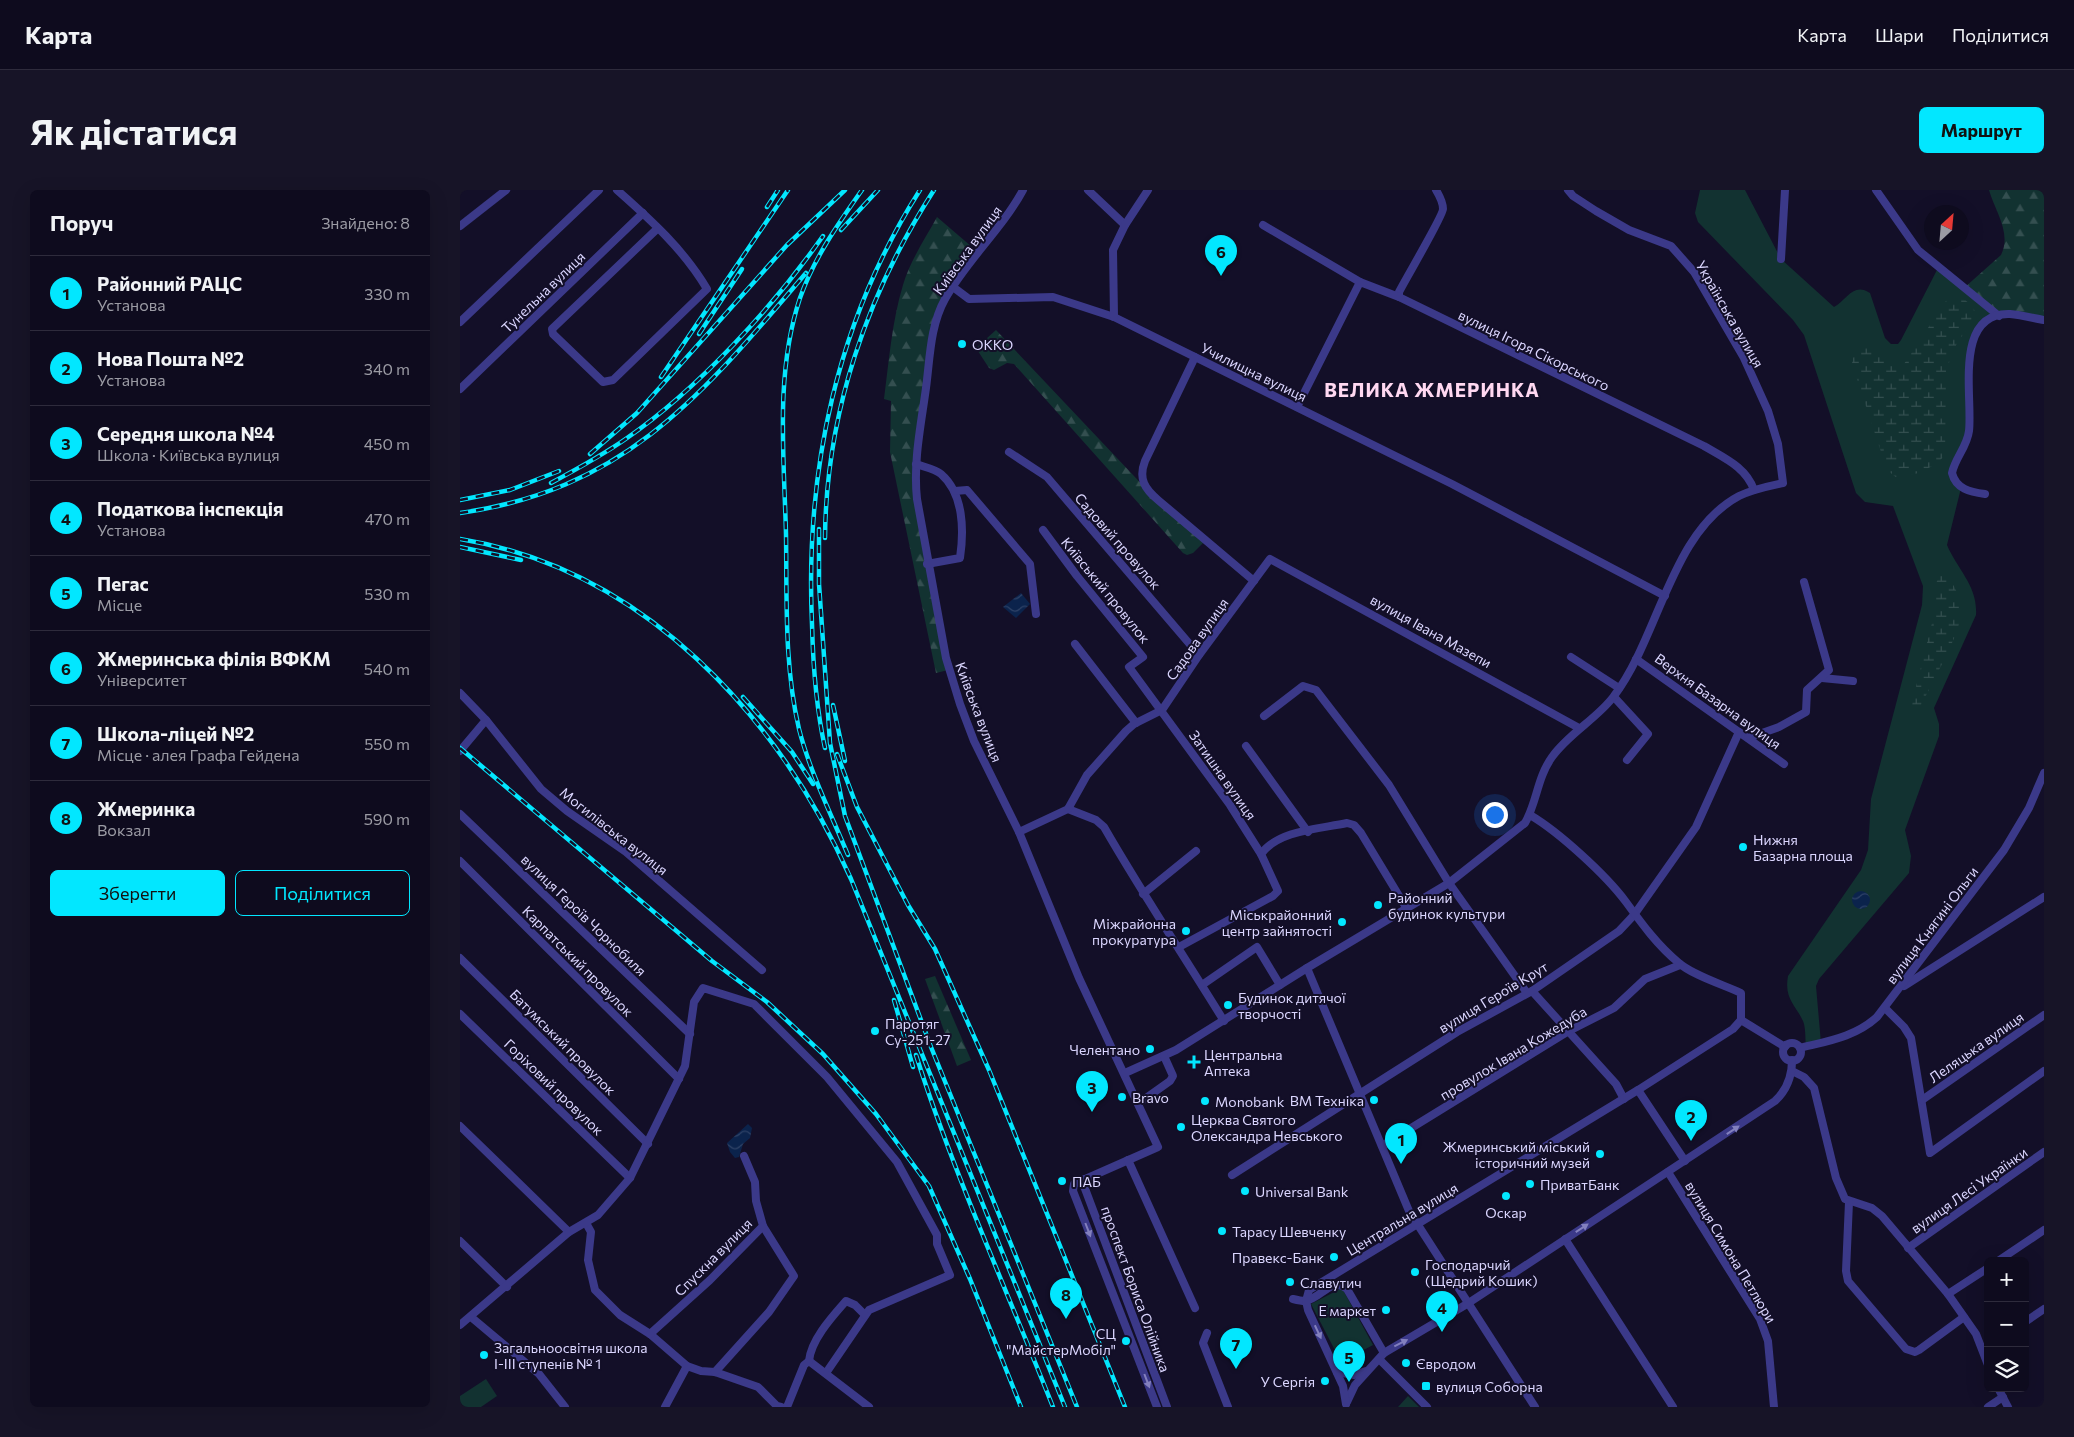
<!DOCTYPE html>
<html lang="uk">
<head>
<meta charset="utf-8">
<style>
	:root { --surface:#0e0b1e; --page:#171427; --text:#f1f3f6; --muted:#9b9ba4; --line:#2e2b3c; --accent:#02e7ff }
	body { margin:0; font-family:Commissioner,sans-serif; background:var(--page); color:var(--text) }
	.controls { position:absolute; right:15px; bottom:15px; display:grid; overflow:hidden; border-radius:8px; box-shadow:0 5px 20px #0002 }
	.controls button { width:45px; height:45px; display:grid; place-items:center; padding:0; border:0; border-bottom:1px solid var(--line); background:var(--surface); color:var(--text); font:25px sans-serif }
	.compass { position:absolute; left:1464px; top:15px; width:45px; height:45px; border-radius:50%; background:var(--surface); box-shadow:0 5px 20px #0002; rotate:26deg }
	.you { position:absolute; left:1034px; top:624px; width:18px; height:18px; margin:-12px; border:4px solid #fff; border-radius:50%; background:#1a73e8; box-shadow:0 0 0 8px #1a73e833 }
	.badge { display:grid; place-items:center; width:32px; height:32px; border-radius:50%; background:var(--accent); color:#111; font-size:16px; font-weight:700 }
	.pin { position:absolute; translate:-50% -41px; filter:drop-shadow(0 1px 2px #0008) }
	.pin::after { content:''; position:absolute; top:26px; width:18px; height:15px; background:inherit; clip-path:polygon(0 0,100% 0,50% 100%) }
	.list { margin:0; padding:0; list-style:none }
	h2 { display:flex; justify-content:space-between; align-items:center; height:65px; margin:0; padding:0 20px; font-size:21px }
	h2 small { font-size:16px; font-weight:400; color:var(--muted) }
	.list li { display:grid; grid-template-columns:32px 1fr auto; gap:15px; align-items:center; box-sizing:border-box; height:75px; padding:0 20px; border-top:1px solid var(--line) }
	.list b { display:block; font-size:19px; white-space:nowrap }
	.list p { margin:0; font-size:16px; white-space:nowrap; color:var(--muted) }
	.list em { font-size:16px; font-style:normal; color:var(--muted) }
	.actions { display:flex; gap:10px; padding:15px 20px }
	.actions a { flex:1; padding:11px 0; border:1px solid var(--accent); border-radius:8px; text-align:center; font-size:18px; color:var(--accent) }
	.actions .main { background:var(--accent); color:#111 }
	.icon { flex:none; width:28px; height:28px; fill:none; stroke:currentColor; stroke-width:2; stroke-linecap:round; stroke-linejoin:round }
	.map { position:relative; flex:none; width:1584px; height:1217px; overflow:hidden; border-radius:8px }
	header { display:flex; align-items:center; gap:30px; box-sizing:border-box; height:70px; padding:0 25px; background:var(--surface); border-bottom:1px solid var(--line) }
	header strong { font-size:24px }
	nav { display:flex; gap:28px; margin-inline-start:auto; font-size:18px }
	.intro { display:flex; align-items:center; justify-content:space-between; box-sizing:border-box; height:120px; padding:0 30px }
	h1 { margin:0; font-size:35px }
	.button { padding:12px 22px; border-radius:8px; background:var(--accent); color:#111; font-size:18px; font-weight:700 }
	main { display:flex; gap:30px; padding:0 30px }
	aside { flex:1; background:var(--surface); border-radius:8px; box-shadow:0 5px 20px #0002 }
	.map>svg:first-child { display:block }
</style>
</head>
<body>
<header>
<strong>Карта</strong>
<nav><a>Карта</a><a>Шари</a><a>Поділитися</a></nav>
</header>
<div class="intro"><h1>Як дістатися</h1><a class="button">Маршрут</a></div>
<main>
<aside>
<h2>Поруч<small>Знайдено: 8</small></h2>
<ul class="list">
<li><span class="badge">1</span><div><b>Районний РАЦС</b><p>Установа</p></div><em>330 m</em></li>
<li><span class="badge">2</span><div><b>Нова Пошта №2</b><p>Установа</p></div><em>340 m</em></li>
<li><span class="badge">3</span><div><b>Середня школа №4</b><p>Школа · Київська вулиця</p></div><em>450 m</em></li>
<li><span class="badge">4</span><div><b>Податкова інспекція</b><p>Установа</p></div><em>470 m</em></li>
<li><span class="badge">5</span><div><b>Пегас</b><p>Місце</p></div><em>530 m</em></li>
<li><span class="badge">6</span><div><b>Жмеринська філія ВФКМ</b><p>Університет</p></div><em>540 m</em></li>
<li><span class="badge">7</span><div><b>Школа-ліцей №2</b><p>Місце · алея Графа Гейдена</p></div><em>550 m</em></li>
<li><span class="badge">8</span><div><b>Жмеринка</b><p>Вокзал</p></div><em>590 m</em></li>
</ul>
<div class="actions"><a class="main">Зберегти</a><a>Поділитися</a></div>
</aside>
<div class="map">
<svg width="1584" height="1217" viewBox="0 0 1584 1217">
	<defs>
		<pattern id="forest-firs" width="22" height="20" patternUnits="userSpaceOnUse" patternTransform="scale(1.25)"><rect width="22" height="20" fill="#123231"/><path d="M5 1l3.5 6h-7zM16 11l3.5 6h-7z" fill="#344f50"/></pattern>
		<pattern id="wetland-marsh" width="20" height="14" patternUnits="userSpaceOnUse" patternTransform="scale(1.25)"><rect width="20" height="14" fill="#123231"/><path d="M1 5h8M5 5V1M11 12h8M15 12V8" fill="none" stroke="#344f50"/></pattern>
		<pattern id="water-waves" width="16" height="10" patternUnits="userSpaceOnUse" patternTransform="scale(1.25)"><rect width="16" height="10" fill="#0b234c"/><path d="M0 5q4-4 8 0t8 0" fill="none" stroke="#2e4267"/></pattern>
	</defs>
	<rect width="100%" height="100%" fill="#130f28"/>
	<g fill="#123231">
		<path d="M1240,0H1285L1321,69L1374,117C1387,110 1393,92 1410,103L1425,148L1431,154H1438L1441,150L1478,78L1539,126L1532,128L1512,151L1509,239L1493,279L1501,298L1487,355C1497,379 1518,396 1516,425L1474,518L1479,534V546L1445,640L1451,666L1449,683L1359,789L1356,796L1361,853L1346,856C1345,849 1346,838 1343,831C1335,814 1324,809 1328,786L1401,680L1408,660L1411,609L1462,415L1463,396L1433,316L1405,312L1396,303L1344,145L1333,130L1238,32L1235,23Z"/>
		<polygon points="882,1098 913,1155 881,1172 851,1114"/>
		<polygon points="26,1189 37,1206 21,1217 0,1217 0,1206"/>
		<polygon points="948,1206 959,1217 938,1217"/>
	</g>
	<g fill="url(#forest-firs)">
		<path d="M1529,0H1584V130L1539,126L1504,98L1541,65C1552,43 1535,21 1529,0Z"/>
		<path d="M477,27L519,63L493,97L476,131L455,289L488,480L476,483L430,262L431,211L424,209C429,171 432,131 443,95C450,71 465,49 477,27Z"/>
		<polygon points="536,140 691,304 746,350 733,363 727,365 723,363 554,174 547,173 534,180 529,178 516,158"/>
		<polygon points="475,786 511,870 497,876 465,789"/>
	</g>
	<g fill="url(#wetland-marsh)">
		<path d="M1498,105L1513,116L1516,126L1497,153L1486,180L1485,264C1478,277 1451,287 1437,288L1427,280L1392,174C1393,164 1397,157 1407,156L1434,174H1444L1486,111Z"/>
		<path d="M1483,385C1497,392 1502,415 1500,430C1496,451 1470,496 1460,518L1454,520L1452,518L1453,509L1476,417L1475,396L1479,386Z"/>
	</g>
	<g fill="url(#water-waves)">
		<polygon points="561,403 570,414 556,428 543,417"/>
		<circle cx="1401" cy="710" r="9"/>
		<polygon points="288,934 292,938 290,948 283,954 279,967 275,968 270,962 267,953"/>
	</g>
	<g fill="none" stroke-linecap="round" stroke-linejoin="round">
		<g stroke="#3b3989" stroke-width="8">
			<path d="M157,0C191,30 224,60 247,99L153,190L143,192L93,144L92,139L198,38"/>
			<path d="M563,0C542,39 507,70 485,109C470,136 470,168 466,198C461,235 453,272 457,309L486,468L500,514L514,551L559,642L619,788L698,957L614,994L613,1001L697,1217"/>
			<polyline points="628,0 665,35"/>
			<path d="M976,0C979,5 983,13 983,19C983,26 945,90 939,102V107L1244,256C1264,268 1286,277 1294,300"/>
			<polyline points="1416,0 1458,60 1539,126"/>
			<polyline points="803,35 900,92"/>
			<polyline points="0,36 46,0"/>
			<polyline points="1321,69 1325,0"/>
			<polyline points="493,97 509,109 593,107 654,127 992,294 1205,406"/>
			<polyline points="654,127 653,60 665,35 688,0"/>
			<polyline points="0,132 139,0"/>
			<path d="M735,167L685,271C678,289 685,299 698,310L794,391"/>
			<polyline points="0,199 183,23"/>
			<polyline points="837,217 900,92 939,107"/>
			<polyline points="549,262 587,287 739,465"/>
			<path d="M456,274C464,277 475,279 481,284C504,304 504,341 500,368L467,374"/>
			<polyline points="495,301 507,300 570,374 576,424"/>
			<path d="M1525,304C1510,302 1496,299 1492,283C1495,268 1507,257 1509,241C1513,207 1493,122 1550,124C1561,125 1573,128 1584,130"/>
			<polyline points="583,340 617,386 683,467 669,477 770,615 801,664"/>
			<polyline points="615,454 676,533"/>
			<polyline points="1111,467 1159,498"/>
			<polyline points="1176,469 1324,574"/>
			<polyline points="1362,488 1393,491"/>
			<polyline points="0,503 26,530 81,599 107,621 166,662 302,780"/>
			<polyline points="1154,507 1188,544 1167,570"/>
			<polyline points="804,526 843,496 856,500 929,595 989,693 1067,803"/>
			<polyline points="1288,548 1319,537 1346,522 1347,500 1369,480 1344,392"/>
			<polyline points="786,556 848,642"/>
			<polyline points="0,561 26,530"/>
			<path d="M608,619L636,630L644,637C682,703 724,766 764,831"/>
			<polyline points="0,624 230,844"/>
			<polyline points="559,642 608,619 627,585 666,541 674,534 702,520 739,465 810,369 1119,538"/>
			<polyline points="0,671 219,889"/>
			<polyline points="683,704 736,661"/>
			<path d="M719,757L813,706L818,701L801,664C819,640 859,639 887,633L894,635L901,643L947,719"/>
			<polyline points="0,768 188,954"/>
			<polyline points="847,778 949,1021 1075,1217"/>
			<polyline points="742,795 797,757 820,795"/>
			<polyline points="1444,796 1584,707"/>
			<polyline points="1072,801 1156,894 1164,909"/>
			<polyline points="1425,818 1444,837 1451,848 1470,963 1584,881"/>
			<polyline points="0,824 170,988"/>
			<polyline points="1281,830 1325,857 1326,855"/>
			<circle cx="1332" cy="862" r="9"/>
			<path d="M1340,858C1368,851 1395,847 1417,827L1544,660L1569,618L1584,583"/>
			<polyline points="1332,881 1344,887 1354,898 1376,988 1385,1009 1412,1018 1422,1026 1488,1104 1516,1144 1528,1175"/>
			<path d="M665,883L716,860L847,778L989,693L1065,633C1077,612 1077,588 1092,567C1109,543 1138,528 1154,506C1199,447 1211,342 1279,306C1293,299 1309,296 1323,293L1318,254L1308,221L1284,168L1234,82L1211,56L1169,40L1136,21L1113,6L1108,0"/>
			<polyline points="1178,900 1225,971"/>
			<polyline points="1462,910 1584,825"/>
			<polyline points="679,913 710,891 713,886 704,866"/>
			<polyline points="0,936 109,1042"/>
			<polyline points="922,956 1107,842 1154,818 1185,789 1220,775"/>
			<polyline points="668,970 735,1118"/>
			<polyline points="1208,982 1300,1129 1308,1151 1314,1217"/>
			<polyline points="772,985 997,842 1072,801 1159,741 1174,725 1236,637 1279,542"/>
			<polyline points="625,989 624,996 707,1217"/>
			<polyline points="1389,1012 1386,1081 1388,1091 1446,1159 1455,1162 1459,1160 1504,1127"/>
			<polyline points="126,1033 131,1042 128,1070 135,1100 160,1125 190,1144 227,1176 241,1181 255,1182 298,1197 317,1216 321,1217"/>
			<polyline points="1105,1049 1213,1217"/>
			<polyline points="0,1051 47,1097"/>
			<polyline points="1448,1058 1584,962"/>
			<polyline points="1538,1071 1584,1040"/>
			<polyline points="1488,1104 1528,1078"/>
			<path d="M833,1109C837,1110 842,1111 845,1111C861,1109 871,1086 887,1099L924,1163"/>
			<polyline points="11,1127 79,1184 105,1217"/>
			<polyline points="1565,1132 1584,1119"/>
			<polyline points="0,1135 109,1042 138,1025 170,988 225,876 234,812 243,798 294,814 367,887 437,972 477,1045 477,1054 490,1085 409,1120 366,1183"/>
			<polyline points="747,1143 743,1153 768,1217"/>
			<polyline points="190,1144 250,1090 303,1036 296,1011 295,992 284,966"/>
			<polyline points="919,1169 967,1217"/>
			<polyline points="349,1171 409,1217"/>
			<polyline points="255,1182 309,1122 334,1086 303,1036"/>
			<polyline points="877,1182 894,1185 906,1181"/>
			<polyline points="1538,1198 1548,1217"/>
			<path d="M887,1212L895,1195L924,1163L1007,1114L1315,911C1327,900 1332,886 1332,870"/>
			<path d="M886,1214L883,1196L848,1120L846,1111L849,1100L1178,900L1273,839L1281,830V803C1264,795 1232,785 1219,773C1198,756 1182,734 1166,712C1146,685 1099,642 1070,625"/>
			<polyline points="205,1217 227,1176"/>
			<path d="M327,1217L344,1175L349,1171C351,1150 371,1128 386,1111L395,1115L405,1125"/>
			<polyline points="1528,1217 1543,1207"/>
		</g>
		<defs>
			<g id="rail">
				<polyline points="307,17 318,0"/>
				<polyline points="381,40 418,0"/>
				<polyline points="239,144 282,79"/>
				<polyline points="201,187 328,0"/>
				<polyline points="130,264 177,223 327,55 385,0"/>
				<path d="M91,293C117,279 143,265 167,248C238,199 313,117 363,46"/>
				<polyline points="0,310 50,300 99,281"/>
				<path d="M0,323C168,299 243,203 346,83"/>
				<polyline points="359,339 359,394 370,553 385,626 471,857 617,1217"/>
				<path d="M365,348C366,223 407,104 474,0"/>
				<path d="M0,349C183,379 318,525 391,689L605,1217"/>
				<polyline points="0,357 61,370"/>
				<polyline points="283,507 332,562 353,594"/>
				<polyline points="373,515 385,571"/>
				<polyline points="0,558 252,771 307,812 363,864 416,924 469,996 510,1089 561,1217"/>
				<path d="M365,558C356,517 353,476 352,434C345,280 377,130 460,0"/>
				<polyline points="377,564 397,617 448,715 475,759 529,880 665,1217"/>
				<path d="M388,665C371,624 350,582 339,539C324,475 327,408 326,344C324,265 315,183 340,108C354,68 378,34 402,0"/>
				<polyline points="434,810 453,877"/>
				<path d="M456,865C494,985 547,1100 593,1217"/>
			</g>
		</defs>
		<use href="#rail" stroke="#02e7ff" stroke-width="4.5"/>
		<use href="#rail" stroke="#130f28" stroke-width="2.5" stroke-dasharray="8" stroke-linecap="butt"/>
	</g>
	<defs><path id="oneway-solid" d="M-6-.8H1V-3.2L6.5 0L1 3.2V.8H-6Z" transform="scale(1.25)"/></defs>
	<g fill="#8380be">
		<use href="#oneway-solid" transform="translate(1273 940) rotate(-33)"/>
		<use href="#oneway-solid" transform="translate(1122 1038) rotate(-33)"/>
		<use href="#oneway-solid" transform="translate(628 1040) rotate(69)"/>
		<use href="#oneway-solid" transform="translate(858 1142) rotate(65)"/>
		<use href="#oneway-solid" transform="translate(941 1153) rotate(-27)"/>
		<use href="#oneway-solid" transform="translate(687 1191) rotate(69)"/>
	</g>
	<g fill="#02e7ff" stroke="#130f28" stroke-width="2">
		<circle cx="502" cy="154" r="5"/>
		<circle cx="1283" cy="657" r="5"/>
		<circle cx="918" cy="715" r="5"/>
		<circle cx="882" cy="732" r="5"/>
		<circle cx="726" cy="741" r="5"/>
		<circle cx="768" cy="815" r="5"/>
		<circle cx="415" cy="841" r="5"/>
		<circle cx="690" cy="859" r="5"/>
		<path d="M731.5 864.5h5v5h5v5h-5v5h-5v-5h-5v-5h5z"/>
		<circle cx="662" cy="907" r="5"/>
		<circle cx="914" cy="910" r="5"/>
		<circle cx="745" cy="911" r="5"/>
		<circle cx="721" cy="937" r="5"/>
		<circle cx="1140" cy="964" r="5"/>
		<circle cx="602" cy="991" r="5"/>
		<circle cx="1070" cy="994" r="5"/>
		<circle cx="785" cy="1001" r="5"/>
		<circle cx="1046" cy="1006" r="5"/>
		<circle cx="762" cy="1041" r="5"/>
		<circle cx="874" cy="1067" r="5"/>
		<circle cx="955" cy="1082" r="5"/>
		<circle cx="830" cy="1092" r="5"/>
		<circle cx="926" cy="1120" r="5"/>
		<circle cx="666" cy="1151" r="5"/>
		<circle cx="24" cy="1165" r="5"/>
		<circle cx="946" cy="1173" r="5"/>
		<circle cx="865" cy="1191" r="5"/>
		<rect x="961" y="1191" width="10" height="10" rx="2.5"/>
	</g>
	<g text-anchor="middle" dominant-baseline="central" stroke-width="4" stroke-linejoin="round" paint-order="stroke">
		<g font-size="14" fill="#dbd6ff" stroke="#130f28">
			<text transform="translate(507 60) rotate(-54)">Київська вулиця</text>
			<text transform="translate(83 102) rotate(-44)">Тунельна вулиця</text>
			<text transform="translate(1270 124) rotate(60)">Українська вулиця</text>
			<text transform="translate(1074 160) rotate(26)">вулиця Ігоря Сікорського</text>
			<text transform="translate(794 182) rotate(26)">Училищна вулиця</text>
			<text transform="translate(658 351) rotate(49)">Садовий провулок</text>
			<text transform="translate(646 400) rotate(51)">Київський провулок</text>
			<text transform="translate(971 441) rotate(29)">вулиця Івана Мазепи</text>
			<text transform="translate(737 449) rotate(-55)">Садова вулиця</text>
			<text transform="translate(1258 511) rotate(36)">Верхня Базарна вулиця</text>
			<text transform="translate(519 522) rotate(69)">Київська вулиця</text>
			<text transform="translate(763 585) rotate(55)">Затишна вулиця</text>
			<text transform="translate(154 641) rotate(38)">Могилівська вулиця</text>
			<text transform="translate(124 725) rotate(44)">вулиця Героїв Чорнобиля</text>
			<text transform="translate(1472 735) rotate(-53)">вулиця Княгині Ольги</text>
			<text transform="translate(118 771) rotate(45)">Карпатський провулок</text>
			<text transform="translate(1033 807) rotate(-31)">вулиця Героїв Крут</text>
			<text transform="translate(103 852) rotate(45)">Батумський провулок</text>
			<text transform="translate(1516 857) rotate(-35)">Леляцька вулиця</text>
			<text transform="translate(1053 863) rotate(-31)">провулок Івана Кожедуба</text>
			<text transform="translate(94 897) rotate(44)">Горіховий провулок</text>
			<text transform="translate(1509 1000) rotate(-35)">вулиця Лесі Українки</text>
			<text transform="translate(942 1029) rotate(-31)">Центральна вулиця</text>
			<text transform="translate(1271 1062) rotate(59)">вулиця Симона Петлюри</text>
			<text transform="translate(253 1067) rotate(-45)">Спускна вулиця</text>
			<text transform="translate(676 1099) rotate(70)">проспект Бориса Олійника</text>
		</g>
		<g font-size="14" fill="#dbd6ff" stroke="#130f28" text-anchor="start">
			<text x="512" y="154">ОККО</text>
			<text x="1293" y="649">Нижня<tspan x="1293" dy="16">Базарна площа</tspan></text>
			<text x="928" y="707">Районний<tspan x="928" dy="16">будинок культури</tspan></text>
			<text x="872" y="724" text-anchor="end">Міськрайонний<tspan x="872" dy="16">центр зайнятості</tspan></text>
			<text x="716" y="733" text-anchor="end">Міжрайонна<tspan x="716" dy="16">прокуратура</tspan></text>
			<text x="778" y="807">Будинок дитячої<tspan x="778" dy="16">творчості</tspan></text>
			<text x="425" y="833">Паротяг<tspan x="425" dy="16">Су-251-27</tspan></text>
			<text x="680" y="859" text-anchor="end">Челентано</text>
			<text x="744" y="864">Центральна<tspan x="744" dy="16">Аптека</tspan></text>
			<text x="672" y="907">Bravo</text>
			<text x="904" y="910" text-anchor="end">ВМ Техніка</text>
			<text x="755" y="911">Monobank</text>
			<text x="731" y="929">Церква Святого<tspan x="731" dy="16">Олександра Невського</tspan></text>
			<text x="1130" y="956" text-anchor="end">Жмеринський міський<tspan x="1130" dy="16">історичний музей</tspan></text>
			<text x="612" y="991">ПАБ</text>
			<text x="1080" y="994">ПриватБанк</text>
			<text x="795" y="1001">Universal Bank</text>
			<text x="1046" y="1022" text-anchor="middle">Оскар</text>
			<text x="772" y="1041">Тарасу Шевченку</text>
			<text x="864" y="1067" text-anchor="end">Правекс-Банк</text>
			<text x="965" y="1074">Господарчий<tspan x="965" dy="16">(Щедрий Кошик)</tspan></text>
			<text x="840" y="1092">Славутич</text>
			<text x="916" y="1120" text-anchor="end">E маркет</text>
			<text x="656" y="1143" text-anchor="end">СЦ<tspan x="656" dy="16">"МайстерМобіл"</tspan></text>
			<text x="34" y="1157">Загальноосвітня школа<tspan x="34" dy="16">І-ІІІ ступенів № 1</tspan></text>
			<text x="956" y="1173">Євродом</text>
			<text x="855" y="1191" text-anchor="end">У Сергія</text>
			<text x="976" y="1196">вулиця Соборна</text>
		</g>
		<g font-size="19" font-weight="bold" letter-spacing="1" fill="#ffd8f1" stroke="#130f28">
			<text x="972" y="199">ВЕЛИКА ЖМЕРИНКА</text>
		</g>
	</g>
</svg>
<div class="controls">
<button>+</button>
<button>−</button>
<button><svg class="icon" aria-label="layers" viewBox="0 0 24 24"><path d="M12 4l9 5-9 5-9-5zM3 14l9 5 9-5"/></svg></button>
</div>
<svg class="compass" viewBox="-18 -18 36 36"><path d="M0-13l5 13h-10z" fill="#e53935"/><path d="M0 13l5-13h-10z" fill="#9b9ba4"/></svg>
<div class="you"></div>
<div class="pin badge" style="left:941px;top:974px">1</div>
<div class="pin badge" style="left:1231px;top:951px">2</div>
<div class="pin badge" style="left:632px;top:922px">3</div>
<div class="pin badge" style="left:982px;top:1142px">4</div>
<div class="pin badge" style="left:889px;top:1192px">5</div>
<div class="pin badge" style="left:761px;top:86px">6</div>
<div class="pin badge" style="left:776px;top:1179px">7</div>
<div class="pin badge" style="left:606px;top:1129px">8</div>
</div>
</main>
</body>
</html>
